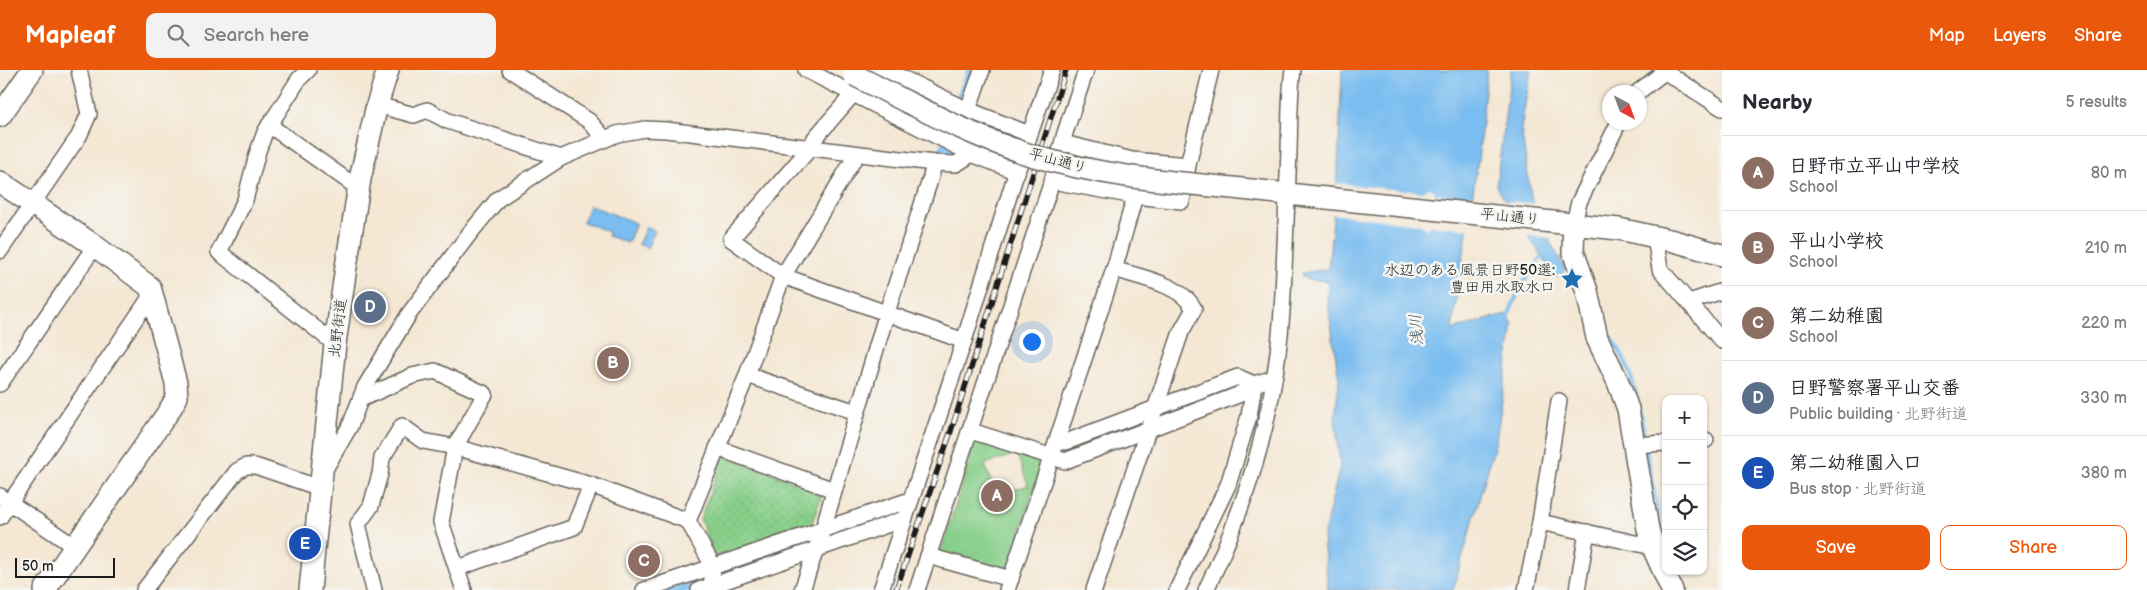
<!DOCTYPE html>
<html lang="en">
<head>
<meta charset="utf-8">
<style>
	:root { --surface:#fff; --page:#f2f2f3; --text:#2b2b33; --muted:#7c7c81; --line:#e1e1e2; --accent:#ea580c }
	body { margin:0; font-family:"Balsamiq Sans","Klee One",sans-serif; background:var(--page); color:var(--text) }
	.controls { position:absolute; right:15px; bottom:15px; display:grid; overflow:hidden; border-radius:10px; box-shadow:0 1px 4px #0004 }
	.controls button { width:45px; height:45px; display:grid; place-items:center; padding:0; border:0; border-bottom:1px solid var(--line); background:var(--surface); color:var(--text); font:25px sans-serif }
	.compass { position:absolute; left:1602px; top:15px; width:45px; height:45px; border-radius:50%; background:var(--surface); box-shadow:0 1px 4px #0004; rotate:139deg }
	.scale { position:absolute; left:15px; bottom:12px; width:100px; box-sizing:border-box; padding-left:5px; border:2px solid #1c1c1c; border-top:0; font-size:14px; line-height:18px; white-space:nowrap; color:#1c1c1c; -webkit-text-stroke:4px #f6f6f2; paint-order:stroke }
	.you { position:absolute; left:1031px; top:271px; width:18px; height:18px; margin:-12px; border:4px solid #fff; border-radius:50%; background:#1a73e8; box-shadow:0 0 0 8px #1a73e833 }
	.badge { display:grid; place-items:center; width:32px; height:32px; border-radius:50%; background:var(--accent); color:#fff; font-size:16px; font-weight:700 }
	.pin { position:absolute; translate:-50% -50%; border:2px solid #fff; box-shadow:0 1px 5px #0006 }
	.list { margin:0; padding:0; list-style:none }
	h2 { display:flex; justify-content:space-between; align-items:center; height:65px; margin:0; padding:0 20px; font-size:21px }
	h2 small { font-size:16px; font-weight:400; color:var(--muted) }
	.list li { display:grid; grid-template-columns:32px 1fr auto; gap:15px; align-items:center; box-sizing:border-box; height:75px; padding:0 20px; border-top:1px solid var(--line) }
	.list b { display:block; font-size:19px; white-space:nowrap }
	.list p { margin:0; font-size:16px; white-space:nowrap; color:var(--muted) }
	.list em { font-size:16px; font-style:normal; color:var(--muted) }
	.actions { display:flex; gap:10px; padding:15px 20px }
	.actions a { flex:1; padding:11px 0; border:1px solid var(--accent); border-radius:10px; text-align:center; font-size:18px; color:var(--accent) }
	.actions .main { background:var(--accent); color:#fff }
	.icon { flex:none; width:28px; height:28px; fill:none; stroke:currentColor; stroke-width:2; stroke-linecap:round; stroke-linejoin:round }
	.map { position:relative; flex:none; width:1722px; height:520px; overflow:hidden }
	header { display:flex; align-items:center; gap:30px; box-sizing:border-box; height:70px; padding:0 25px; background:var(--accent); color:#fff }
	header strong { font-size:24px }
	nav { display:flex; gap:28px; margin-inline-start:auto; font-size:18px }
	.search { width:350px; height:45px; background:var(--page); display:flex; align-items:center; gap:12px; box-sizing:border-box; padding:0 18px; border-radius:10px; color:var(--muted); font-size:19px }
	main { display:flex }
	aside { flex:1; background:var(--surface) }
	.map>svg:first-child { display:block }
</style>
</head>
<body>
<header>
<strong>Mapleaf</strong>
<div class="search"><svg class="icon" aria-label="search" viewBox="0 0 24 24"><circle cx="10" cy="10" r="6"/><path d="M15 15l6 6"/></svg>Search here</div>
<nav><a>Map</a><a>Layers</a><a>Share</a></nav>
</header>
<main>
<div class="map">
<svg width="1722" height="520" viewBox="0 0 1722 520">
	<defs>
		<pattern id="park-dots" width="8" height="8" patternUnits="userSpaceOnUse" patternTransform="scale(1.25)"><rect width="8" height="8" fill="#88cf8a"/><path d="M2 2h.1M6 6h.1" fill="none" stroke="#75b176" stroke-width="1.8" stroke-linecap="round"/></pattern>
	</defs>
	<rect width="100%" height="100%" fill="#f6f6f2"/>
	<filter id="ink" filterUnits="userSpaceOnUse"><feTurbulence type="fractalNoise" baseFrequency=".02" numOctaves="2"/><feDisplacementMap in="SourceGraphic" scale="10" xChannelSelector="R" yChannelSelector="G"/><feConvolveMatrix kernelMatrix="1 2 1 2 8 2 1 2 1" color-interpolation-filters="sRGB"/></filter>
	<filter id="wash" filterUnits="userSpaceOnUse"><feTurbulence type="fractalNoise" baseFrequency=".0096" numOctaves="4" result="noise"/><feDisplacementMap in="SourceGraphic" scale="20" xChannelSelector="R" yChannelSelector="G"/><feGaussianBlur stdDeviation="1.12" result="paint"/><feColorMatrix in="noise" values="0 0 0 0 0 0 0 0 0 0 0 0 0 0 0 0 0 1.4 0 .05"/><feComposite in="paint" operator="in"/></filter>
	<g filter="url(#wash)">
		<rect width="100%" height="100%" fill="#f4e7d3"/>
		<polygon fill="url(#park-dots)" stroke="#527653" points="724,385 823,423 811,455 715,487 700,449"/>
		<path fill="#88cf8a" stroke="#527653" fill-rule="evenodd" d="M980,371L1040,391L1042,393L1008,500L944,485L941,482L975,372ZM1017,384L1028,415L1005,423H995L985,394Z"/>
		<g fill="#7abdf0" stroke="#4b6c86">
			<polygon points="1342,0 1487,0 1479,83 1452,260 1506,244 1513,254 1496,371 1453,520 1328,520 1323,468 1340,396 1335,348 1339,310 1327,227 1328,213 1326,211 1307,209 1302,207 1302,203 1328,199 1338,97"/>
			<polygon points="1511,0 1531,0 1521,58 1531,126 1549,170 1566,200 1558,208 1550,199 1496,116"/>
			<polygon points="589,135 636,153 628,173 608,166 609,162 583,152"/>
			<polygon points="646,157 655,161 647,178 638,174"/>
		</g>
		<g fill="#f4e7d3">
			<polygon points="1334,113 1422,122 1429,118 1434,120 1435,124 1475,128 1470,159 1431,155 1427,159 1419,154 1331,144"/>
			<polygon points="1503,131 1537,134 1551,168 1525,165"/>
		</g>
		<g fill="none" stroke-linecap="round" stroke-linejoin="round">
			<g stroke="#7abdf0" stroke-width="4">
				<path d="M1507,249C1517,222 1526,205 1546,183"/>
				<path d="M1609,264C1633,295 1638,333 1645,370"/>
				<polyline points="1646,377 1661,460 1666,474"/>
				<polyline points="1680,513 1683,520"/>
			</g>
			<g stroke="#7abdf0" stroke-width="14">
				<polyline points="962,30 974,0"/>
				<polyline points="943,88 946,78"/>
				<polyline points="731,499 796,477"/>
				<polyline points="672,520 702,510"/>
			</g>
		</g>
	</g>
	<g filter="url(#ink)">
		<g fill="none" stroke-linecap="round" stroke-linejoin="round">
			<defs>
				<g id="street">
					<polyline points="308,0 299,9 265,62 258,81 245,130 219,182 335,274"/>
					<polyline points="510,0 589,51 605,69"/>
					<polyline points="806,0 972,84 1017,102"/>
					<polyline points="874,0 815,68 811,77 731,169 783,206 964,271"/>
					<polyline points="886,0 968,40 1029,64"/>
					<polyline points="1662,0 1722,38"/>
					<polyline points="1638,22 1659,6 1662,0"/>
					<polyline points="377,35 414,45 427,40 448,51 561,88"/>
					<polyline points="968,40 982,0"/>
					<polyline points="269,55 358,118"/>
					<polyline points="1063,73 1132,90 1188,95"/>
					<polyline points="1052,111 1135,126 1182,131 1188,95 1211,0"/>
					<polyline points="1574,153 1579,132 1619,52"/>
					<polyline points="1655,167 1660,199 1722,271"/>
					<polyline points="0,181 79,66 89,44 79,0"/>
					<polyline points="1689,232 1722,221"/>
					<polyline points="747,305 856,342"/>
					<polyline points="0,314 95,176"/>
					<polyline points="361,329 412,306 435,301 485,324 455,377 441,452 464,520"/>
					<polyline points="971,361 1065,391 1238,325 1254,314 1274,308"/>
					<polyline points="1703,370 1706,370"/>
					<polyline points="1057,371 1066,372 1238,307 1254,314"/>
					<polyline points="1634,375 1666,373"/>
					<polyline points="717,378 834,420"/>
					<polyline points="325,399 350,356 365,317 409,244 470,163 498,129 561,88 617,64 645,59 666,60 934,93 956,94 972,84"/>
					<polyline points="0,426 75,477"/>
					<polyline points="0,447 153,223"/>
					<polyline points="1540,452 1653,477"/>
					<polyline points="928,486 1011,509"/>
					<polyline points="458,498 574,457 591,415"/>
					<polyline points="144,520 237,401 246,396 255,396 320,418"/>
					<polyline points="374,520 358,454 371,436 380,404 382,388 402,356 423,371 455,377 591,415 688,451"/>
					<polyline points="644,520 910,430"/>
					<polyline points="699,520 904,449"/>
					<polyline points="711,520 713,496 688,451 747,305 783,206 857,84"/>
					<polyline points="802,520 823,459 887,242 931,107 934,93"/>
					<polyline points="881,520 964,271 1014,110 1052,0"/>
					<polyline points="917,520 1052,111 1065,63 1086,0"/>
					<polyline points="1007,520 1116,193 1135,126"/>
					<path d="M1094,520L1181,262L1194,239C1182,214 1138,207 1114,199"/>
					<polyline points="1177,520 1228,415 1249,346 1254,314"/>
					<path d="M1206,520C1252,423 1278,332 1283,224C1285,176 1287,128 1289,80C1290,53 1289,26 1293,0"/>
					<polyline points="1526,520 1540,452 1559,331"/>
					<polyline points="1577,520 1587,462"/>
				</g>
				<g id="secondary">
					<polyline points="0,46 32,0"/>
					<polyline points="0,112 95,176 150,217 176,313 177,327 169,341 45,520"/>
					<polyline points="1269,122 1619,159 1674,171 1722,185"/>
					<polyline points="1574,153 1573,181 1587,221 1597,268 1618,312 1628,339 1648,459 1655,482 1672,520"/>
					<polyline points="310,520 335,274 346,197 360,109 377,35 388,0"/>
				</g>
			</defs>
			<use href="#street" stroke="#68635c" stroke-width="18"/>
			<use href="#secondary" stroke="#68635c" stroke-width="24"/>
			<use href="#street" stroke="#fff" stroke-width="15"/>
			<use href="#secondary" stroke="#fff" stroke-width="21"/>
			<defs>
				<polyline id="rail" points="896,520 951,361 1066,0"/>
			</defs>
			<use href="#rail" stroke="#1c1c1c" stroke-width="5.5"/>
			<use href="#rail" stroke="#f6f6f2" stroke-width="4" stroke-dasharray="11" stroke-linecap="butt"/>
			<defs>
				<path id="secondary-bridge" d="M854,5C912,34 971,67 1034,86C1110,109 1190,113 1269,122"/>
			</defs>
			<use href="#secondary-bridge" stroke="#68635c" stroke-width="24" stroke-linecap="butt"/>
			<use href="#secondary-bridge" stroke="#fff" stroke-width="21"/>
		</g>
	</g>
	<defs>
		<symbol id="sight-bare" viewBox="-9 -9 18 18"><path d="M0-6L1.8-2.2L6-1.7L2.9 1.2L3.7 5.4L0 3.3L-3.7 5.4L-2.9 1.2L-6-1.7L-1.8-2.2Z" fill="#1f6fb2" stroke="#f6f6f2" stroke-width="2.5" paint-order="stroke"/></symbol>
	</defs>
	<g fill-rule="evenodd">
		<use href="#sight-bare" x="1556" y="193" width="32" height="32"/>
	</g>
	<g text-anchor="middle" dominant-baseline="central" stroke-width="5" stroke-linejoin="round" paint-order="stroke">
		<g font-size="15" fill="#1c1c1c" stroke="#f6f6f2">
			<text transform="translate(1058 91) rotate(15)">平山通り</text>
			<text transform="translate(1510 147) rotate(6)">平山通り</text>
			<text transform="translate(338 258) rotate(-83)">北野街道</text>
		</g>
		<g font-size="15" fill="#1c1c1c" stroke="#f6f6f2" text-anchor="end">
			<text x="1555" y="200">水辺のある風景日野50選:<tspan x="1555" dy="17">豊田用水取水口</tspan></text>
		</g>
		<g font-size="16" font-style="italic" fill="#3d5466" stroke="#f6f6f2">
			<text transform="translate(1417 260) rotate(-95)">浅川</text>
		</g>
	</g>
</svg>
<div class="controls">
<button>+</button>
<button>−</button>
<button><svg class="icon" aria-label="locate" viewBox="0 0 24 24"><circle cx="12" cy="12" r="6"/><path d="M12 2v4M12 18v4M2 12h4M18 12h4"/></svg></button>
<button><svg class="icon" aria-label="layers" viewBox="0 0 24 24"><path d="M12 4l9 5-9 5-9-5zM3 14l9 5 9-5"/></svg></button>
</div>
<svg class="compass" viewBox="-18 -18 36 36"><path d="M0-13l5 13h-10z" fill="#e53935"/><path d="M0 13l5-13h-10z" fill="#7c7c81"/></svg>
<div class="scale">50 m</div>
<div class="you"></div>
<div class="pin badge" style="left:997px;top:426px;background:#8d6e63">A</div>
<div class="pin badge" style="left:613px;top:293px;background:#8d6e63">B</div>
<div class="pin badge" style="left:644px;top:491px;background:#8d6e63">C</div>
<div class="pin badge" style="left:370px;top:237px;background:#5c6f8a">D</div>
<div class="pin badge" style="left:305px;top:474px;background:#1a4fb4">E</div>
</div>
<aside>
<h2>Nearby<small>5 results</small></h2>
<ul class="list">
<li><span class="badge" style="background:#8d6e63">A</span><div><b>日野市立平山中学校</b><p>School</p></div><em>80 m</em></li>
<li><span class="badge" style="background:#8d6e63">B</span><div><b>平山小学校</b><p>School</p></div><em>210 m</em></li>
<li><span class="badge" style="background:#8d6e63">C</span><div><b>第二幼稚園</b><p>School</p></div><em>220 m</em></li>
<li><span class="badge" style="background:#5c6f8a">D</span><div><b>日野警察署平山交番</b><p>Public building · 北野街道</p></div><em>330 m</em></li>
<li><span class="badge" style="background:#1a4fb4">E</span><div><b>第二幼稚園入口</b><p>Bus stop · 北野街道</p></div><em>380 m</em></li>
</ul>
<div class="actions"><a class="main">Save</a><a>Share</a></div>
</aside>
</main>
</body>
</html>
